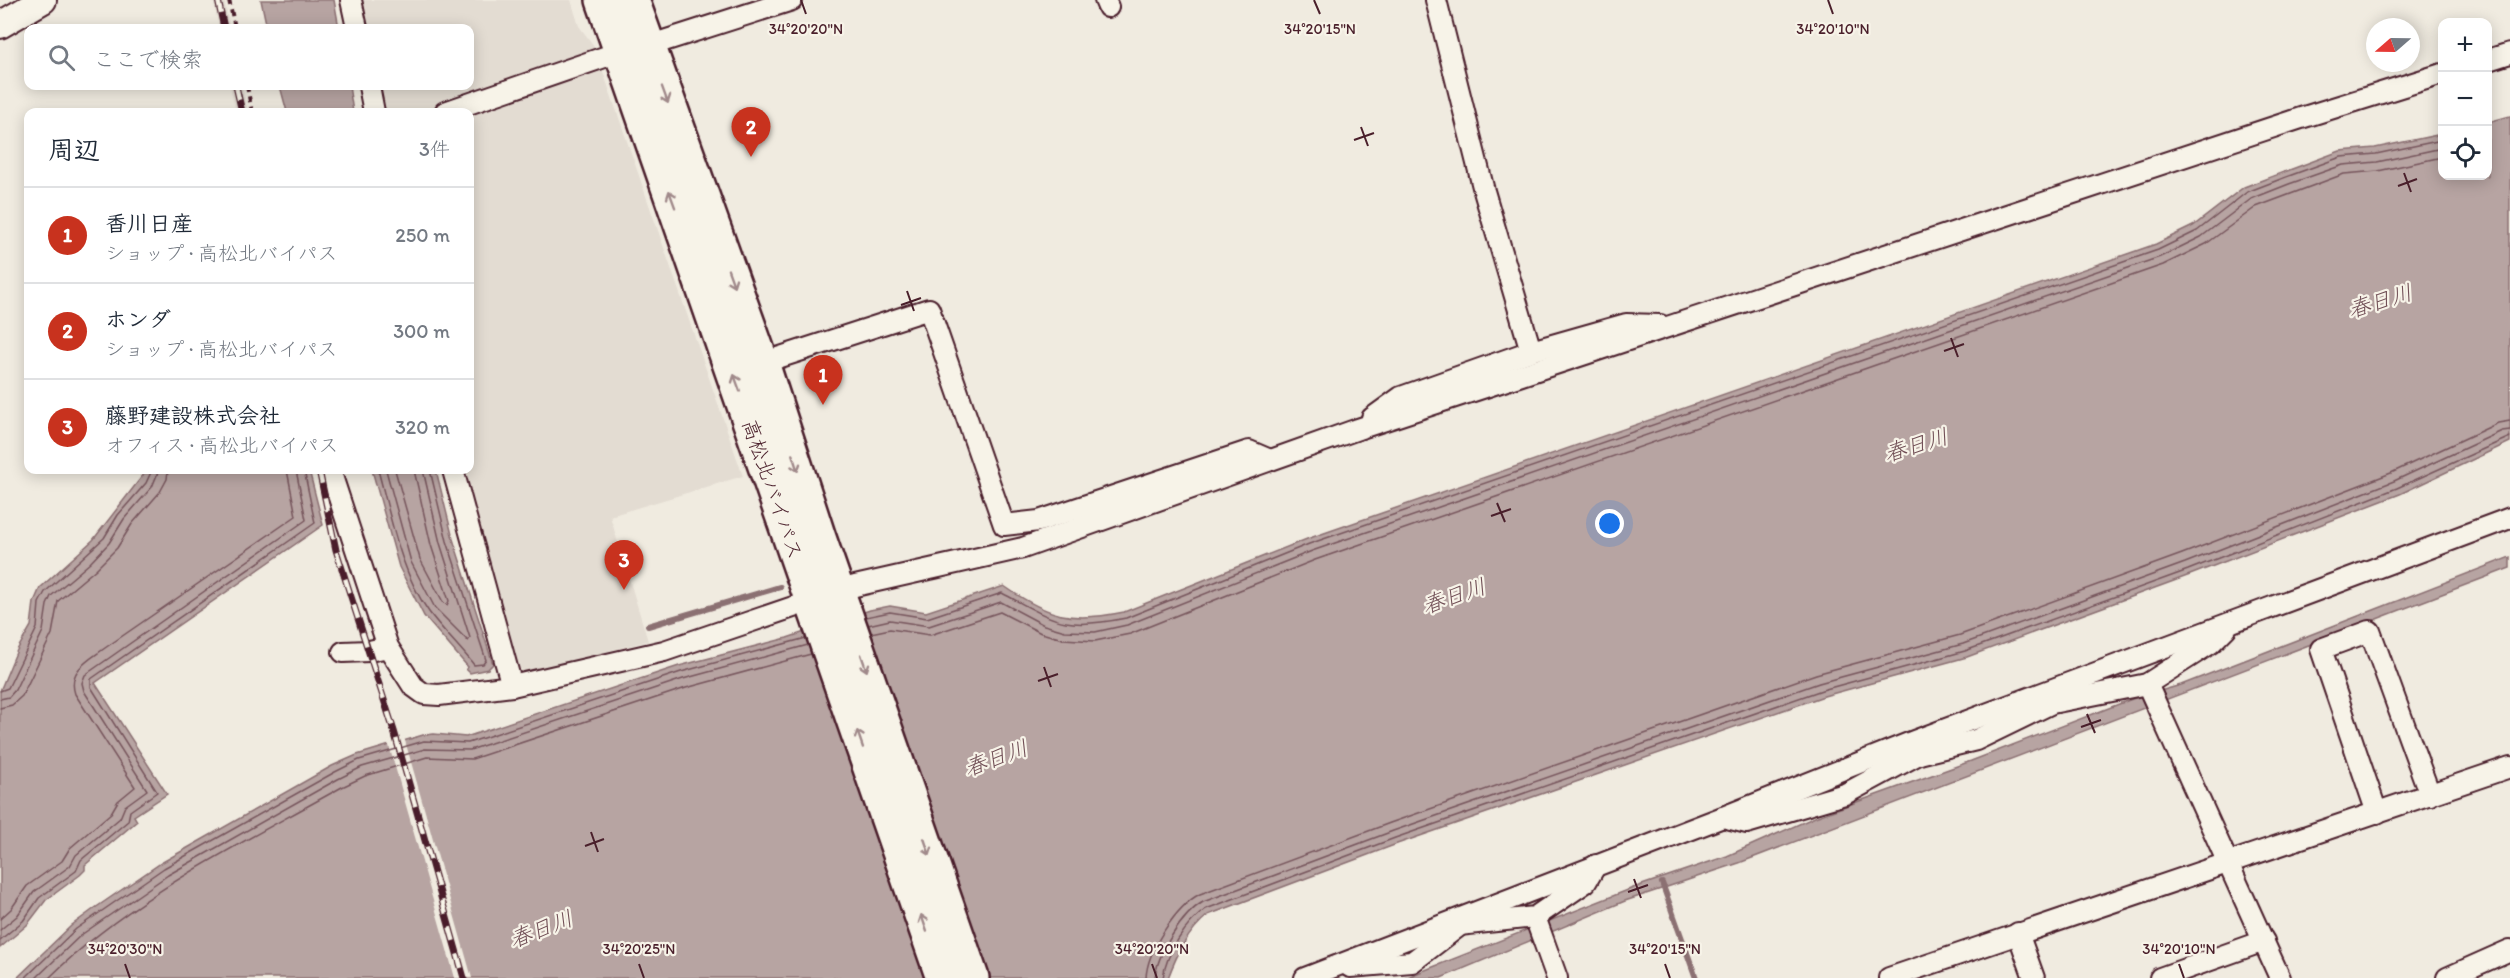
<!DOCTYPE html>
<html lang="ja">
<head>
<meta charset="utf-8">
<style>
	:root { --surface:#fff; --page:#f6f6f7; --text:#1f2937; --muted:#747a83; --line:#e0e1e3; --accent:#c8321e }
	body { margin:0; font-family:Itim,"Klee One",sans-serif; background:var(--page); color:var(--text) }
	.controls { position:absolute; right:18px; top:18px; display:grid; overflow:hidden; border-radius:12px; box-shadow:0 3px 15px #0003 }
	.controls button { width:54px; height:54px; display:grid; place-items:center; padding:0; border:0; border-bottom:2px solid var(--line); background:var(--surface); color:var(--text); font:30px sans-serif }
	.compass { position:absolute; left:2366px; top:18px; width:54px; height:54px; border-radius:50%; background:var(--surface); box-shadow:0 3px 15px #0003; rotate:250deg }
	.you { position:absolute; left:1610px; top:524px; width:21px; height:21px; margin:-15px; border:4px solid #fff; border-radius:50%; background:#1a73e8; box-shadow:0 0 0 9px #1a73e833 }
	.badge { display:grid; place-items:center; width:39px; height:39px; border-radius:50%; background:var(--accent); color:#fff; font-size:20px; font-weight:700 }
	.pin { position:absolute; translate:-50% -50px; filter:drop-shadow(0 2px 3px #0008) }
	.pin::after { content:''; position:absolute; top:32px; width:21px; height:18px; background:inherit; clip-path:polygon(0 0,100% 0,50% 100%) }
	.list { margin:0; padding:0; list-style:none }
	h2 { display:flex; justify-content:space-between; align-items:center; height:78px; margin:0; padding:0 24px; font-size:26px }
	h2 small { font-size:20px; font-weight:400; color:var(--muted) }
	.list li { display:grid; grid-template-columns:39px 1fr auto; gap:18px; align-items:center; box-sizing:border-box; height:96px; padding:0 24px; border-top:2px solid var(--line) }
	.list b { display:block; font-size:22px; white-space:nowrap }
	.list p { margin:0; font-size:20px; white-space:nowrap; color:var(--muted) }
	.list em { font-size:20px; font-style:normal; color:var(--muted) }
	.icon { flex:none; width:33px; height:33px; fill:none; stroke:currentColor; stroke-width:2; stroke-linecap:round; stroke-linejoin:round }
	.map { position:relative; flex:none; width:2510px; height:978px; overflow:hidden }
	.search { position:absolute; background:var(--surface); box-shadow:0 3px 15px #0003; left:24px; top:24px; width:450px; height:66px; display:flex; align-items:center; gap:15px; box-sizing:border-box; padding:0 21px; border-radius:12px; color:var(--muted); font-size:22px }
	.panel { position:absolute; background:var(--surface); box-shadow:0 3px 15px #0003; left:24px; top:108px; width:450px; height:366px; border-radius:12px }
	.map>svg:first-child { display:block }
</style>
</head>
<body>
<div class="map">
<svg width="2510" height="978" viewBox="0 0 2510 978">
	<rect width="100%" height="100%" fill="#f0ebe0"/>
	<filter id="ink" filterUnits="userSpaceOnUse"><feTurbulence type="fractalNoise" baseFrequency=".0167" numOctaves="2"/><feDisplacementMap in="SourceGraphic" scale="12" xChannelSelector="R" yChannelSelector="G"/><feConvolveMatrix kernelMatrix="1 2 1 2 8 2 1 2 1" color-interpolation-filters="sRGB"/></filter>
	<g filter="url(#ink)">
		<g fill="#e3dcd2">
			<polygon points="213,0 224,0 230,28 219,28"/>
			<polygon points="357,0 571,0 579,26 594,46 597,55 429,112 380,112 374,86 470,86 470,28 363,28"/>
			<polygon points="600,63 743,476 610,516 648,641 524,673 512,659 459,470 470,470 470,112"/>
			<polygon points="230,86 242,86 248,112 236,112"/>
		</g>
		<g fill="#b7a4a2" stroke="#8b6f72" stroke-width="1.5">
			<polygon points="261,0 334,0 339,28 267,28"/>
			<polygon points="280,86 349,86 353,112 287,112"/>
			<path d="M2510,116V442L2400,494L2190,575L1967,657L1824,696L1397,844L1208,915C1188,931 1177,954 1168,978H17L72,925L95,908L161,863L332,766L357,755L423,735L434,734L466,737L679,666L787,638L870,610L890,606L926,612L1004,586C1048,617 1071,623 1124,612L1307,539L2156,244L2193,226L2244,187L2340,151L2375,148L2442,134V176H2488V122Z"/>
			<polygon points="147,470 309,470 323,525 95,683 167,794 134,816 137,821 85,865 85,870 80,875 46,900 27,925 0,948 0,691 17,650 31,626 34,602 40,588 93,540"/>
			<polygon points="372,470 436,470 453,539 493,664 488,669 470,673 466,669 468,667 424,616 399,567"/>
			<polygon points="2510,557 2510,568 1739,863 1625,901 1441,978 1405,978 1633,888 1727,856 1815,817 1971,761 2132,699 2181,685"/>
		</g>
		<polygon fill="#f0ebe0" points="404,737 472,978 455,978 388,742"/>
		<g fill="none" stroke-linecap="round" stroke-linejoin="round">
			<g stroke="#76545b" stroke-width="1.5">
				<path d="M378,470C391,517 400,571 429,612C443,631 460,647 474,665L483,664L486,660L447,541L430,470"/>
				<polyline points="386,470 411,562 435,608 468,641 470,638 440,543 423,470"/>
				<polyline points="395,470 420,559 443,602 447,605 449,601 431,545 414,470"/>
				<path d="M866,617L890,612L927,618L1002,593C1055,621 1063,631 1126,618L1309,544L2158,250L2197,231L2247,192L2286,177L2341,157L2376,154L2442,140"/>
				<polyline points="868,625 890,620 929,626 1001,602 1044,625 1065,631 1095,632 1127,625 1312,551 2160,257 2201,237 2251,199 2289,184 2343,165 2377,162 2442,148"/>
				<polyline points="871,633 890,629 930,635 1000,612 1041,633 1063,639 1095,641 1130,634 1315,560 2163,265 2206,244 2256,207 2344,174 2378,171 2442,157"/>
				<polyline points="0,691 8,688 37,628 39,603 45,592 104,538 118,515 146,483 152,470"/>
				<polyline points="0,699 9,697 15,690 43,631 47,605 51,596 90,563 109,543 124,519 152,487 159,470"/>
				<polyline points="0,708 12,705 22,696 52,634 58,601 96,569 117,548 132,524 160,492 167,479 168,470"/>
				<path d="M0,919L11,909L27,886L62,861L70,848L111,813L118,801L135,787L75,694C67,670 89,660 105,648L296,516L287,470"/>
				<polyline points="0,930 17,916 34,892 70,866 76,855 120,818 125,806 147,790 84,691 82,683 85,675 306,520 296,470"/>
				<polyline points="0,940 23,921 39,898 76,871 81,860 128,821 130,811 157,792 91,687 91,679 315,523 304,470"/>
				<polyline points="25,978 76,929 164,868 335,772 359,760 424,741 468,743 681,672 806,638"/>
				<polyline points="36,978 81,935 168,875 338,779 362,767 425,749 470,750 683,679 808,645"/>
				<path d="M49,978C132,896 241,844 342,787L365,776L427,757L472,759L686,688L811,654"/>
				<path d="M1146,978C1147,951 1176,906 1200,894L1390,823L1816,674L1960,635L2182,554L2391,473L2498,423L2510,421"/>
				<path d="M1155,978C1157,954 1182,914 1203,902L1393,831L1819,683L1963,644L2185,563L2394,481L2502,431L2510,430"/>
				<path d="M1163,978C1166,953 1186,923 1206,909L1395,838L1822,690L1965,651L2188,570L2397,488L2510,437"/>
			</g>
			<g stroke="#8b6f72" stroke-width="6">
				<polyline points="648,626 780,587"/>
				<polyline points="1662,883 1696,978"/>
			</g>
			<defs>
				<g id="minor">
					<polyline points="351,0 357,28"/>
					<polyline points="1105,0 1108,7"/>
					<polyline points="1436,0 1484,191 1531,351 1626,324 1660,325"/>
					<polyline points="648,46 792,0"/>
					<polyline points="2488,60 2510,53"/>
					<polyline points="369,86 374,112"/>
					<polyline points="445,112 619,52"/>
					<polyline points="762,363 929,309 1004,525 1039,521 1249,451 1270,460"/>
					<polyline points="1372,418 1401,397 1531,351"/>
					<polyline points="330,470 388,647 413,686 424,694 439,695 512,686 664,651 855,586 1023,548 1358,429 2301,118 2442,74"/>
					<polyline points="453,470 512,686"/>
					<polyline points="343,652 369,651 388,647"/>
					<polyline points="2147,684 2280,978"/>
					<polyline points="1919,754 1976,740 2052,703 2147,684 2211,643 2226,628"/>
					<polyline points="2377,813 2321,649 2370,631 2430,795"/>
					<polyline points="1723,817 1747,823 1845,794 1919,754 1914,743"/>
					<polyline points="1535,917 1557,978"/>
					<polyline points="1459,925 1535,917 1586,882 1596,865"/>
					<polyline points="2018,933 2034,978"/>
					<polyline points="1350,967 1412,962 1459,926"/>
					<polyline points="1305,978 1723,817 1914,741 2510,518"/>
					<polyline points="1889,978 2510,767"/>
					<polyline points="2160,978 2264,941"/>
					<polyline points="2447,978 2510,950"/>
				</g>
				<polyline id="tertiary" points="0,25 43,0"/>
				<g id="trunk">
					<polyline points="603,0 943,978"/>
					<polyline points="632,0 762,363 818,535 972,978"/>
				</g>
			</defs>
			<use href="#minor" stroke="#4a1f2b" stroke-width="24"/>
			<use href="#tertiary" stroke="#4a1f2b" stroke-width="30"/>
			<use href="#trunk" stroke="#4a1f2b" stroke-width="38"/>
			<g stroke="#4a1f2b" stroke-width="4" stroke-dasharray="6 4.5" stroke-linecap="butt">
				<polyline points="229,0 235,28"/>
				<polyline points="247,86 252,112"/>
			</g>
			<use href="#minor" stroke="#f7f3e8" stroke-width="20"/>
			<use href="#tertiary" stroke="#f7f3e8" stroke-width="26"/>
			<use href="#trunk" stroke="#f7f3e8" stroke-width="33"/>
			<defs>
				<g id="rail">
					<polyline points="218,0 224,28"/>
					<polyline points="236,86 242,112"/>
					<polyline points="319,470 336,550 394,731 464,978"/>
				</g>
			</defs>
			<use href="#rail" stroke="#4a1f2b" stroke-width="7"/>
			<use href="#rail" stroke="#f7f3e8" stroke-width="4.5" stroke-dasharray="14" stroke-linecap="butt"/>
		</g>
		<defs><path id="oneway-shaft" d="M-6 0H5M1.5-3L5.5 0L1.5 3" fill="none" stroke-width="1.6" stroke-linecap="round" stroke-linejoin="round" transform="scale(1.5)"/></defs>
		<g stroke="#a0898a">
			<use href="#oneway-shaft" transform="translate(665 95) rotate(70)"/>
			<use href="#oneway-shaft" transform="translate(672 199) rotate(-110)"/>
			<use href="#oneway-shaft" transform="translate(731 278) rotate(70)"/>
			<use href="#oneway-shaft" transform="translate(737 383) rotate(-110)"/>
			<use href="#oneway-shaft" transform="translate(795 463) rotate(72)"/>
			<use href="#oneway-shaft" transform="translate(864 663) rotate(71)"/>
			<use href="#oneway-shaft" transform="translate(860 739) rotate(-109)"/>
			<use href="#oneway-shaft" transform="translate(927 847) rotate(71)"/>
			<use href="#oneway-shaft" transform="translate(924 923) rotate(-109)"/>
		</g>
	</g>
	<path fill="none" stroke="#4a1f2b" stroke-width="2" d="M801,0L806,14M1314,0L1320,14M1828,0L1833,14M1361,127L1368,146M1354,140L1374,133M2404,173L2411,192M2398,186L2417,179M907,291L914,311M901,305L921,298M1951,338L1958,357M1944,351L1964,344M1497,503L1505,522M1491,516L1511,509M1044,667L1051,687M1038,681L1058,674M2087,714L2095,733M2081,727L2101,720M591,832L598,852M585,846L604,839M1634,879L1641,898M1628,892L1648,885M125,964L130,978M639,964L644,978M1152,964L1157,978M1665,964L1670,978M2179,964L2184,978"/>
	<g text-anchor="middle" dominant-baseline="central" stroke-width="4.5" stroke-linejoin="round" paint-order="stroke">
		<g font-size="21" fill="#4a1f2b" stroke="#f7f3e8">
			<text transform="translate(773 489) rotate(71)">高松北バイパス</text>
		</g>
		<g font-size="22" font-style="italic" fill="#704e55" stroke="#f7f3e8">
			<text transform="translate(2380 301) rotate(-17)">春日川</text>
			<text transform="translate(1916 445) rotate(-17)">春日川</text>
			<text transform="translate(1454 596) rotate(-19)">春日川</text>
			<text transform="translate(996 758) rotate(-20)">春日川</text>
			<text transform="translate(541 929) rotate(-21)">春日川</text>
		</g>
	</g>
	<g font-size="15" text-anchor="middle" fill="#4a1f2b" stroke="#f7f3e8" stroke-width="4.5" stroke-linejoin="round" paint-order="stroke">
		<text x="806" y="34">34°20'20"N</text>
		<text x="1320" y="34">34°20'15"N</text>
		<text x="1833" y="34">34°20'10"N</text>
		<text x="125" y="954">34°20'30"N</text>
		<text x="639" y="954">34°20'25"N</text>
		<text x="1152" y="954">34°20'20"N</text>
		<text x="1665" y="954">34°20'15"N</text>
		<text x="2179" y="954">34°20'10"N</text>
	</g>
</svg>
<div class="controls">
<button>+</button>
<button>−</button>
<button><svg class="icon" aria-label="locate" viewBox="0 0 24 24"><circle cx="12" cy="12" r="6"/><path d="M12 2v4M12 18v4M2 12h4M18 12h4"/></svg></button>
</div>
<svg class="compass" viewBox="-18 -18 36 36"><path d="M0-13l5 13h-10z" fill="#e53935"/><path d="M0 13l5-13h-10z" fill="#747a83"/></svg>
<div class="you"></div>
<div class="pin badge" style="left:823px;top:405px">1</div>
<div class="pin badge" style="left:751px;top:157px">2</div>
<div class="pin badge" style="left:624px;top:590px">3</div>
<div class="search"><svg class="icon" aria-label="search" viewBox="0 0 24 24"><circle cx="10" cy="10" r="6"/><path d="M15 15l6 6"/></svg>ここで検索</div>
<section class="panel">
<h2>周辺<small>3件</small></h2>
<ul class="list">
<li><span class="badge">1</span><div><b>香川日産</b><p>ショップ · 高松北バイパス</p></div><em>250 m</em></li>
<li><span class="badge">2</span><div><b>ホンダ</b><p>ショップ · 高松北バイパス</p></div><em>300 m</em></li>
<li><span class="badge">3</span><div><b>藤野建設株式会社</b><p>オフィス · 高松北バイパス</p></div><em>320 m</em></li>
</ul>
</section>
</div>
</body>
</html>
